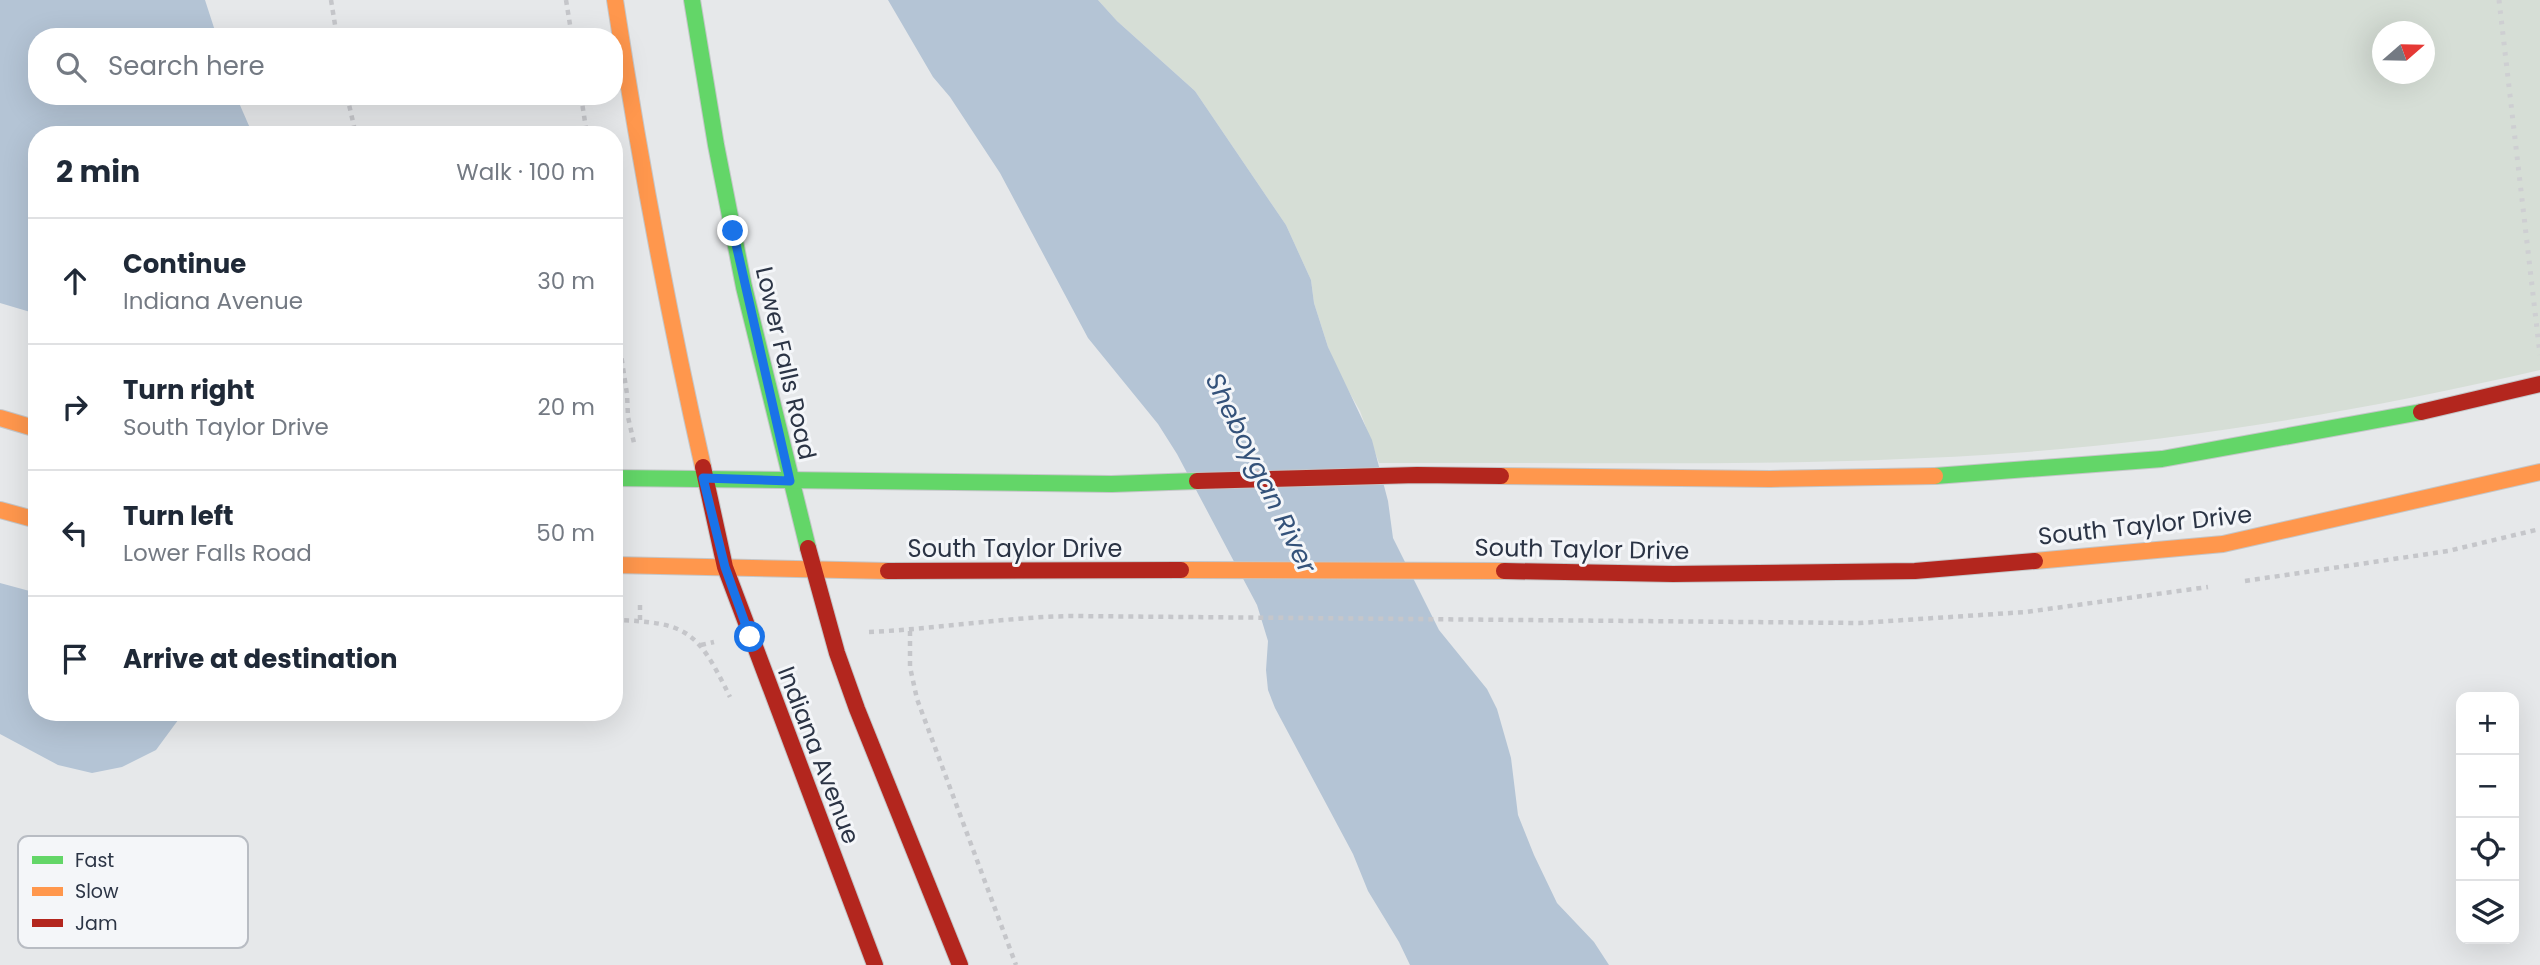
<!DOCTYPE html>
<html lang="en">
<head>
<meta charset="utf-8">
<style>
	:root { --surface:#fff; --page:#f2f2f3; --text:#1f2937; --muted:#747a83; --line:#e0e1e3 }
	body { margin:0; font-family:Poppins,sans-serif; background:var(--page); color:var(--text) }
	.controls { position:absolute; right:21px; bottom:21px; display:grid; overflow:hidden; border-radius:14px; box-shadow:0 7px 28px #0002 }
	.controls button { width:63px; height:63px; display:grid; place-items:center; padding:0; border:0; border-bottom:2px solid var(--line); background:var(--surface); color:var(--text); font:35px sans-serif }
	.compass { position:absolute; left:2372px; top:21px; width:63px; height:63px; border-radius:50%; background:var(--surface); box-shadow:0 7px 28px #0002; rotate:70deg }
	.stop { position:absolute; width:21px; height:21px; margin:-16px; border:5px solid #1a73e8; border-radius:50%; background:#fff }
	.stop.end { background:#1a73e8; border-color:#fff; box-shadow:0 2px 7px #0008 }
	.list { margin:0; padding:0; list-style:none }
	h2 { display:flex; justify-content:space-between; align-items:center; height:91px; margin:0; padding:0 28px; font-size:30px }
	h2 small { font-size:23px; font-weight:400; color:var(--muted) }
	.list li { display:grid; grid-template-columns:46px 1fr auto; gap:21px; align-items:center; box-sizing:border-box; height:126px; padding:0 28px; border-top:2px solid var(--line) }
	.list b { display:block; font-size:26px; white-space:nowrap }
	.list p { margin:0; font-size:23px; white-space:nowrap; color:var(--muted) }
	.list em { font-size:23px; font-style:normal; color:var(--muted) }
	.icon { flex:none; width:38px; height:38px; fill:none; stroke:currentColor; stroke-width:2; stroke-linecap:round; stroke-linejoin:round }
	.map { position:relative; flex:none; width:2540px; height:965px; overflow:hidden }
	.search { position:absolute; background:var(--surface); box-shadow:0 7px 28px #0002; left:28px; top:28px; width:595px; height:77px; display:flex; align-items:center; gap:18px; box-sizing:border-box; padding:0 24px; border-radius:28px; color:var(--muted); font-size:26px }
	.panel { position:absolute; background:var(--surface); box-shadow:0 7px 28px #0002; left:28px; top:126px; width:595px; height:595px; border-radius:28px }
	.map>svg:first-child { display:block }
</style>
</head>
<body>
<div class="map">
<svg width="2540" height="965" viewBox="0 0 2540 965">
	<rect width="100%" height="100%" fill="#e6e8ea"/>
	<path fill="#d6ded6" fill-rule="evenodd" d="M1098,0H2540V370C2367,410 2190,440 2013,453C1803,468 1589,462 1379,463L1360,411L1340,376L1328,347L1314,303L1311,280L1286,225L1195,91L1117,21ZM2382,32H2424V74H2382Z"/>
	<g fill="#b4c4d5">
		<polygon points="0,0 205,0 217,37 37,37 37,96 236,96 253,135 37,135 37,314 0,303"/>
		<polygon points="888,0 1098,0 1117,21 1195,91 1286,225 1311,280 1314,303 1328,347 1372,440 1388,501 1393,538 1439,630 1487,689 1497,709 1511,758 1518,815 1534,855 1557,903 1594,942 1609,965 1410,965 1399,942 1368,891 1353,854 1275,708 1268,690 1266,670 1268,641 1257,605 1177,454 1158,424 1088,338 1000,173 950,97 933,77"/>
		<polygon points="0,583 37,593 37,712 184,712 156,750 122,767 92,773 58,765 0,734"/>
	</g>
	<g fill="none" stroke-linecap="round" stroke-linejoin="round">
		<defs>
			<g id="fast">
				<polyline points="692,0 716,145 744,287 808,548"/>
				<polyline points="1935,476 2162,459 2421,412"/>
				<polyline points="614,478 1112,484 1197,481"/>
			</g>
			<g id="slow">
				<path d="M615,0C639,157 668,312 703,467"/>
				<polyline points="0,418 37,429"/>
				<polyline points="1501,476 1770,479 1935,476"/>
				<polyline points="0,510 37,520"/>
				<polyline points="2035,561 2223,544 2540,472"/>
				<polyline points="614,565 888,571"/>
				<polyline points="1181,570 1504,571"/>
			</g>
			<g id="jam">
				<polyline points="2421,412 2540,384"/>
				<polyline points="703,467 725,567 875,965"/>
				<polyline points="1197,481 1417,475 1501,476"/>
				<polyline points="808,548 837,653 857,709 960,965"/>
				<polyline points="888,571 1181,570"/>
				<polyline points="1504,571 1673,574 1915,571 2035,561"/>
			</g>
		</defs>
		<use href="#fast" stroke="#c4c6c8" stroke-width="18"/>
		<use href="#slow" stroke="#c4c6c8" stroke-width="18"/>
		<use href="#jam" stroke="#c4c6c8" stroke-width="18"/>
		<g stroke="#c5c6ca" stroke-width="4.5" stroke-dasharray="5 5" stroke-linecap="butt">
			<polyline points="331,0 337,37"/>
			<polyline points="566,0 572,37"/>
			<polyline points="347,96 356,135"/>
			<polyline points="581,96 587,135"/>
			<polyline points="614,309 627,394 628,417 634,443"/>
			<polyline points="2245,581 2448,551 2540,529"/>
			<path d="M614,620C689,622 698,632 730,697"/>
			<polyline points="640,620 640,601"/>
			<polyline points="910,631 910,667 917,699 1016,965"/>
			<path d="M869,632C937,629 1005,617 1073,616L1859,623L2026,612L2208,587"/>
			<polyline points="701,645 714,642"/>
		</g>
		<use href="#fast" stroke="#63d668" stroke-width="16"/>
		<use href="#slow" stroke="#ff974d" stroke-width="16"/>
		<use href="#jam" stroke="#b3261e" stroke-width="16"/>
		<polyline stroke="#cecfd2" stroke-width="5" stroke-dasharray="3.5 7" stroke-linecap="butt" points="2499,0 2540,355"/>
	</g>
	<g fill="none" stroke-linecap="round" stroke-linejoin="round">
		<polyline stroke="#1a73e8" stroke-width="9" points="733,231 790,481 703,478 725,567 750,637"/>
	</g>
	<g text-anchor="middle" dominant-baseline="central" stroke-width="6" stroke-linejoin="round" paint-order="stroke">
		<g font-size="24" fill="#2b3445" stroke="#f4f6f9">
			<text transform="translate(786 363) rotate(77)">Lower Falls Road</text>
			<text transform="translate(2145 525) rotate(-6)">South Taylor Drive</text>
			<text x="1015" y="548">South Taylor Drive</text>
			<text transform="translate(1582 549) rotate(1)">South Taylor Drive</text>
			<text transform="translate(819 755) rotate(69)">Indiana Avenue</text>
		</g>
		<g font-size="26" font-style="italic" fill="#34527a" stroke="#f4f6f9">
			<text transform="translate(1261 473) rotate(64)">Sheboygan River</text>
		</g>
	</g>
	<rect x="18" y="836" width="230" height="112" rx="10" fill="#f4f6f9" stroke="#b8bcc3" stroke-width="2"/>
	<rect x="32" y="856" width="31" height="8" fill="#63d668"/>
	<rect x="32" y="887" width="31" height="9" fill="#ff974d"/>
	<rect x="32" y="919" width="31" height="8" fill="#b3261e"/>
	<g font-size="19" fill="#2b3445">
		<text x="75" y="867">Fast</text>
		<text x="75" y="898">Slow</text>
		<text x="75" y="930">Jam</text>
	</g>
</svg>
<div class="controls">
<button>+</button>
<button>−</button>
<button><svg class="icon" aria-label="locate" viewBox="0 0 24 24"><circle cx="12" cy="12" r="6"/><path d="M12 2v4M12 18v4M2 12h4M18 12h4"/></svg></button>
<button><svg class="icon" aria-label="layers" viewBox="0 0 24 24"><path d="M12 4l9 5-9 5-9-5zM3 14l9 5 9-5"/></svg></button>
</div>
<svg class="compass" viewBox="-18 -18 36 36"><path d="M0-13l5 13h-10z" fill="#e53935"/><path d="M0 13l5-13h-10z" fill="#747a83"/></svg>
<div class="stop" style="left:750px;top:637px"></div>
<div class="stop end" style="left:733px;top:231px"></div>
<div class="search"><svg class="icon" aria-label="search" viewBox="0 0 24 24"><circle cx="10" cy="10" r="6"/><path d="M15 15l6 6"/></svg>Search here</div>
<section class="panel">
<h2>2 min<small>Walk · 100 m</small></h2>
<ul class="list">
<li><svg class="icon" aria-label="ahead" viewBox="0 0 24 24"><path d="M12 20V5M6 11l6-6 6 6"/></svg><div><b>Continue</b><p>Indiana Avenue</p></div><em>30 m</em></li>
<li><svg class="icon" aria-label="right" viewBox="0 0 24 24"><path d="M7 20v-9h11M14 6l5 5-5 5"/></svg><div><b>Turn right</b><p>South Taylor Drive</p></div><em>20 m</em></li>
<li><svg class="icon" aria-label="left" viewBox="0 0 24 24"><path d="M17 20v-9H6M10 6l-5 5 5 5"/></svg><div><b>Turn left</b><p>Lower Falls Road</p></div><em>50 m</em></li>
<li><svg class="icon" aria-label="arrive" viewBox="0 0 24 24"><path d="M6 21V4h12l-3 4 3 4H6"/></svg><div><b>Arrive at destination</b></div></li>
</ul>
</section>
</div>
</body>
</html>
